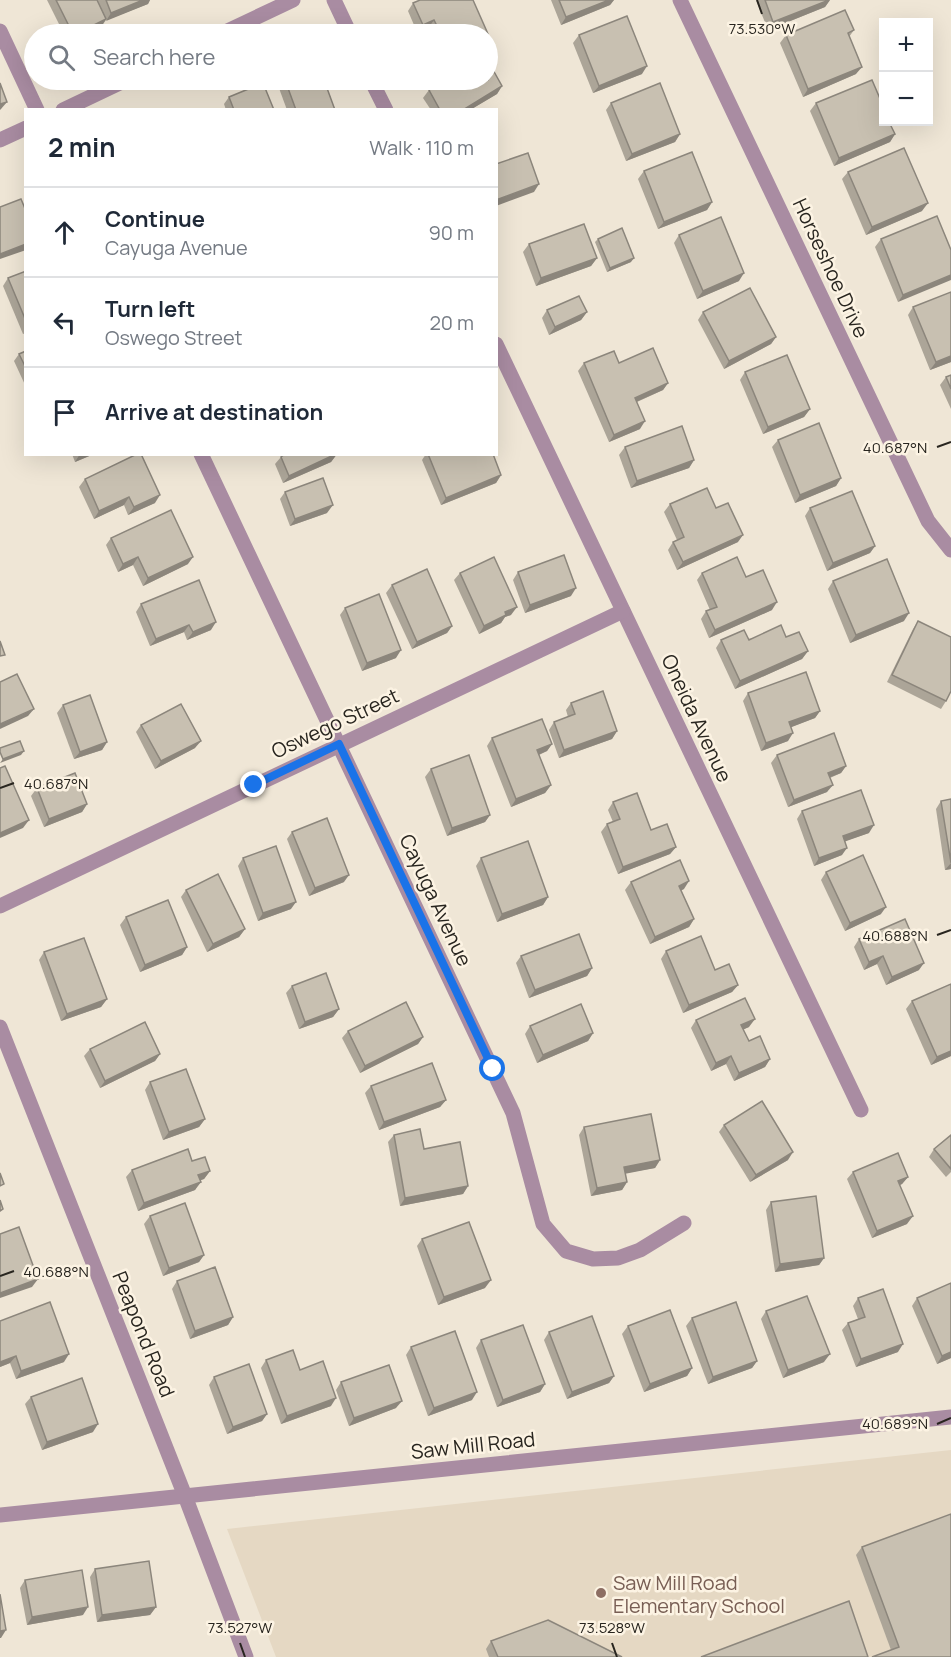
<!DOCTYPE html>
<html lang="en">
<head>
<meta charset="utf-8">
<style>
	:root { --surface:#fff; --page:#f6f6f7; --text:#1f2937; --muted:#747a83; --line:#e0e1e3 }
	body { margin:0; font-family:Manrope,sans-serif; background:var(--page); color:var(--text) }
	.controls { position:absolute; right:18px; top:18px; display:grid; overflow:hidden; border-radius:0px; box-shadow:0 6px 24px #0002 }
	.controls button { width:54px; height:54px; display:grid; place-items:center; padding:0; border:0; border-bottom:2px solid var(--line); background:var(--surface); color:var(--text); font:30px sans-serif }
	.stop { position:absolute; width:18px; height:18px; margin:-14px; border:4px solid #1a73e8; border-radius:50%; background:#fff }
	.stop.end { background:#1a73e8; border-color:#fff; box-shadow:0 2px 6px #0008 }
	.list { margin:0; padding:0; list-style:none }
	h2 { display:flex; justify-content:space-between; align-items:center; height:78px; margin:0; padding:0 24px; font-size:26px }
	h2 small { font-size:20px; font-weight:400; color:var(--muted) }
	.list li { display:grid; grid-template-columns:39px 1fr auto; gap:18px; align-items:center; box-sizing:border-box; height:90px; padding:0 24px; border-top:2px solid var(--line) }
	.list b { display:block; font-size:22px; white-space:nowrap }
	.list p { margin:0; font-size:20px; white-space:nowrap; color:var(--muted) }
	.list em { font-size:20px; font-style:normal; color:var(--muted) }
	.icon { flex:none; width:33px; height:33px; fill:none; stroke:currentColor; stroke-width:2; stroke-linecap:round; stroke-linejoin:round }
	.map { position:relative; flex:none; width:951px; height:1657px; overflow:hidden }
	.search { position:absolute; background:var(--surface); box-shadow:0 6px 24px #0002; left:24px; top:24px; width:474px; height:66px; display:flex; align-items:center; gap:15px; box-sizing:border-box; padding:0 21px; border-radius:33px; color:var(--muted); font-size:22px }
	.panel { position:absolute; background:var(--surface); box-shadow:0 6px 24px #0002; left:24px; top:108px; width:474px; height:348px; border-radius:0px }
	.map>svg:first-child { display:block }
</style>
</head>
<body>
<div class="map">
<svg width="951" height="1657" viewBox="0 0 951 1657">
	<rect width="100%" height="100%" fill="#efe6d6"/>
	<polygon fill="#e5d8c3" points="951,1450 951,1657 276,1657 227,1529"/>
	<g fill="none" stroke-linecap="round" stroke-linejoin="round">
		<g stroke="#a98ca2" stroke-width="15">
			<polyline points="334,0 350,34"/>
			<polyline points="680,0 928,521 951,550"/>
			<polyline points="0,31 37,110"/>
			<polyline points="221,34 293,0"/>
			<polyline points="371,80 386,110"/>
			<polyline points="63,110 126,80"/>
			<polyline points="0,140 26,128"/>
			<polyline points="496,344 861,1110"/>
			<polyline points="201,454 513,1113 543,1224 566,1251 593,1259 618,1258 640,1250 684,1223"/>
			<polyline points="0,906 623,611"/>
			<polyline points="0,1027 185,1496 246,1657"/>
			<polyline points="0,1515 951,1417"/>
		</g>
	</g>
	<g fill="#aca598">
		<polygon points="47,0 97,0 100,6 97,0 150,0 148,4 106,20 101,27 86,34 64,34"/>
		<polygon points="551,0 614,0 610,5 561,25"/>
		<polygon points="756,0 830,0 825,7 768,30"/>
		<polygon points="413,3 488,34 432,34 429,27 417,32 408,11"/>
		<polygon points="854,30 849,37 856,74 803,97 780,43 786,35"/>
		<polygon points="579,35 642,74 593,93 573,43"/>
		<polygon points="276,80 324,80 335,110 287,110"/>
		<polygon points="502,86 497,94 470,110 431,110 423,98 429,90"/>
		<polygon points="229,97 274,110 226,110 224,104"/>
		<polygon points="611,103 680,134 675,142 626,161 606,110"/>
		<polygon points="816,103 895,134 890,142 834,166 810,111"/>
		<polygon points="644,171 712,202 707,210 658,229 638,179"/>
		<polygon points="848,172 922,211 866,235 842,179"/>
		<polygon points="679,235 739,281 697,299 674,243"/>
		<polygon points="598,239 631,262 607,272 595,242"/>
		<polygon points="881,239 951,250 898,302 875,247"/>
		<polygon points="529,244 597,258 591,266 536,286 523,252"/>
		<polygon points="26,271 26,333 23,334 3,286 8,278"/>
		<polygon points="913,307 951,362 930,370 908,315"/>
		<polygon points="547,310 587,312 581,320 549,335 542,318"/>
		<polygon points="703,312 776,337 771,344 724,369 698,320"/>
		<polygon points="26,351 26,387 14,361 19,354"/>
		<polygon points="584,363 619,363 668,383 663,390 637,402 640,429 609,442 578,371"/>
		<polygon points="745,372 810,409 804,417 763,434 740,380"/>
		<polygon points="951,375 951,409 940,385 946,377"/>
		<polygon points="778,440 841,478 836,486 795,503 772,447"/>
		<polygon points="625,447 694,460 689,468 631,488 619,455"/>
		<polygon points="72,454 94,454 75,462"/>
		<polygon points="337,454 331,462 283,483 275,464 281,457"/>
		<polygon points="426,454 493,454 501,475 496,483 441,505 422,460"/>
		<polygon points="85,479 155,503 128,515 124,505 94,519 79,487"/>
		<polygon points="285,492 327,513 290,526 280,499"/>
		<polygon points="670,504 716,508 738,542 677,570 668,550 673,542 677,540 664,512"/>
		<polygon points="810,508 875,546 870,553 827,571 805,516"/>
		<polygon points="111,538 188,564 143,586 133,565 118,572 106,545"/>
		<polygon points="518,572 571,596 525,613 513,580"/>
		<polygon points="460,573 511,615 505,617 501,623 479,634 454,580"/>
		<polygon points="702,573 772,610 709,638 701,619 706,611 710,610 697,580"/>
		<polygon points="833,581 904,621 850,643 828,589"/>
		<polygon points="392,585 452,626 447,633 412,649 386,593"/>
		<polygon points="141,604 211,630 187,640 184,632 150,646 136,612"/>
		<polygon points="345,608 396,658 362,671 340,615"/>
		<polygon points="918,621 946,701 941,709 887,682 913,629"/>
		<polygon points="786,637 808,651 802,659 735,689 716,648 721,640"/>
		<polygon points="748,693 820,711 815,718 791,727 788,741 761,751 743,701"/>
		<polygon points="571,703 617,731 612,739 559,758 549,730 554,722 568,717 566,710"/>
		<polygon points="63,705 107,742 102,750 74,759 57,713"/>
		<polygon points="141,725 195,748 155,769 136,732"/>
		<polygon points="492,738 552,744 547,751 539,755 551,785 545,793 511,807 487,746"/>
		<polygon points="777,755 846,766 841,773 830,778 827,792 788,807 771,763"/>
		<polygon points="431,769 490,815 485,822 447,836 425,777"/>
		<polygon points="37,788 87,804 82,812 44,827 31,796"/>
		<polygon points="951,799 951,869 945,870 936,809 941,801"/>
		<polygon points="613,802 676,847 670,854 618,874 601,832 607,824 613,822 608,810"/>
		<polygon points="802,811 869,833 845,841 842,855 814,866 797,819"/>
		<polygon points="292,832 344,882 309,896 287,839"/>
		<polygon points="243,858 291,909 258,921 238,866"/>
		<polygon points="481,858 548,897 543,905 497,922 476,866"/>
		<polygon points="826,872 881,914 845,931 821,880"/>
		<polygon points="631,882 684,889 681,890 694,919 689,927 650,944 625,890"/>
		<polygon points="186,890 245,929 239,937 207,952 181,897"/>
		<polygon points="126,917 187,947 182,955 140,972 120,925"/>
		<polygon points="859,939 919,970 886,985 877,964 864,970 854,947"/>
		<polygon points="666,951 715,970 738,985 732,992 683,1013 661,959"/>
		<polygon points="44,952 107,999 101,1007 61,1021 39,960"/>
		<polygon points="521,956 592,968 587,976 529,998 516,963"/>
		<polygon points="951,984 951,1056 931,1065 906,1009 912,1001"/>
		<polygon points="292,986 339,1009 333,1017 299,1029 286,993"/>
		<polygon points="696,1020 749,1027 743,1029 749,1041 770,1059 765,1067 734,1081 726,1064 711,1071 691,1028"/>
		<polygon points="530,1026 593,1033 588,1041 537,1063 525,1034"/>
		<polygon points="348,1031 423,1037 418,1044 360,1073 342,1038"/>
		<polygon points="90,1049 160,1054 155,1061 100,1088 84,1056"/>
		<polygon points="150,1082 205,1119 199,1127 163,1140 145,1090"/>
		<polygon points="371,1086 446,1100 440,1107 379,1130 365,1093"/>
		<polygon points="724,1125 788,1160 750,1182 719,1132"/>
		<polygon points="584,1127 660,1160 655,1168 625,1173 627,1182 622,1190 591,1196 579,1135"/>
		<polygon points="394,1135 424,1149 468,1186 463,1194 400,1206 388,1142"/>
		<polygon points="951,1135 951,1172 946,1177 929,1157 934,1149"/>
		<polygon points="192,1161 210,1171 204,1179 200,1180 195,1190 138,1211 126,1177 132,1170"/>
		<polygon points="853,1172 908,1177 902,1184 900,1185 907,1224 872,1238 847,1179"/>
		<polygon points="771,1202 824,1258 819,1265 775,1272 766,1210"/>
		<polygon points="150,1216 204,1255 199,1262 163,1276 144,1224"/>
		<polygon points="422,1239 485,1288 438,1305 417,1246"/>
		<polygon points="177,1281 233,1317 228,1325 190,1339 172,1289"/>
		<polygon points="858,1298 898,1352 856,1367 842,1330 848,1323 858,1319 853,1306"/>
		<polygon points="917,1298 951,1358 937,1364 912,1306"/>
		<polygon points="766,1311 824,1362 783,1378 761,1319"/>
		<polygon points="692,1318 757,1361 752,1368 708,1384 686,1326"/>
		<polygon points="0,1321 64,1362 16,1379 10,1363 0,1367"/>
		<polygon points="628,1326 692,1368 687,1376 644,1392 622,1334"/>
		<polygon points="549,1332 614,1376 609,1383 567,1399 544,1340"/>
		<polygon points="481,1340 545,1384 540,1392 497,1407 476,1348"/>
		<polygon points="411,1347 472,1400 428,1416 406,1355"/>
		<polygon points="266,1360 331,1406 281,1424 261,1368"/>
		<polygon points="214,1377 267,1414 262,1421 227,1434 209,1385"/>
		<polygon points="341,1382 396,1408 349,1426 336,1390"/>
		<polygon points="31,1397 93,1432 42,1450 25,1404"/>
		<polygon points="862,1547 951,1657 891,1650 856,1555"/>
		<polygon points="95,1569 156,1607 150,1615 97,1622 90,1577"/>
		<polygon points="25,1580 83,1615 27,1625 20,1588"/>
		<polygon points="491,1641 622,1657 489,1657 486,1649"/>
	</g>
	<g fill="#8c867c">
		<polygon points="143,0 150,0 148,4 106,21 111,13"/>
		<polygon points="609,0 614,0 610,5 561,25 566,17"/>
		<polygon points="830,0 825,7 768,30 773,22"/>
		<polygon points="106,19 101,27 86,34 76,34"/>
		<polygon points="434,20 429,27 417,32 423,25"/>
		<polygon points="647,66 642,74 593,93 599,86"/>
		<polygon points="862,67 856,74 803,97 808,89"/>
		<polygon points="502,86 497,94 470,110 463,110"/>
		<polygon points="7,102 1,109 0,110 0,104"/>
		<polygon points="680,134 675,142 626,161 632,154"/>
		<polygon points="895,134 890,142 834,166 839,158"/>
		<polygon points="539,184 534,192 496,206 496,200"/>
		<polygon points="712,202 707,210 658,229 664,222"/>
		<polygon points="928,203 922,211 866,235 872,227"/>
		<polygon points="26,244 26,250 0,259 0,254"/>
		<polygon points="597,258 591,266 536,286 541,278"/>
		<polygon points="634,258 631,262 607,272 610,268"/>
		<polygon points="744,273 739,281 697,299 703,291"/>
		<polygon points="951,275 951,280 898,302 903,295"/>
		<polygon points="587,312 581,320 549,335 555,327"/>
		<polygon points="776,337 771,344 724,369 729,361"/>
		<polygon points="951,356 951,362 930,370 936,362"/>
		<polygon points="668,383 663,390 629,405 635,398"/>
		<polygon points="810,409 804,417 763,434 768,427"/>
		<polygon points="645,421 640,429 609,442 614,435"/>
		<polygon points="80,454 94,454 75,462"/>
		<polygon points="337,454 331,462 283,483 289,476"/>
		<polygon points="694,460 689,468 631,488 637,481"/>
		<polygon points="501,475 496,483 441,505 446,498"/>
		<polygon points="841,478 836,486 795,503 800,495"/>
		<polygon points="160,495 155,503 128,515 134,507"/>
		<polygon points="129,497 124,505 94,519 99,511"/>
		<polygon points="333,505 327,513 290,526 295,519"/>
		<polygon points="743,535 738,542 677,570 683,562"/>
		<polygon points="875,546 870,553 827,571 833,563"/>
		<polygon points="138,557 133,565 118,572 123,564"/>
		<polygon points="193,557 188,564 143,586 148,578"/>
		<polygon points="576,588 571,596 525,613 530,605"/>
		<polygon points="777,602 772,610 709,638 715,630"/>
		<polygon points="517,607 511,615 505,617 501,623 479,634 484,626 505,612"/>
		<polygon points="909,613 904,621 850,643 856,635"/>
		<polygon points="216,622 211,630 187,640 193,632"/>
		<polygon points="189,625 184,632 150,646 156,639"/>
		<polygon points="452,626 447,633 412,649 417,642"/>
		<polygon points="401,650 396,658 362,671 367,663"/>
		<polygon points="808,651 802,659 735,689 740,681"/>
		<polygon points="34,709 28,716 0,729 0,724"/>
		<polygon points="820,711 815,718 784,730 789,722"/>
		<polygon points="617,731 612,739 559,758 564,750"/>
		<polygon points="793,733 788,741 761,751 766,743"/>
		<polygon points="201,741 195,748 155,769 161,761"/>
		<polygon points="107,742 102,750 74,759 80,752"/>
		<polygon points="552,744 547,751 531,758 537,750"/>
		<polygon points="24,751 21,755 0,763 3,759"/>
		<polygon points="846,766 841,773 823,780 828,773"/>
		<polygon points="551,785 545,793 511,807 516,799"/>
		<polygon points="833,785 827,792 788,807 794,800"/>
		<polygon points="87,804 82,812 44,827 49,819"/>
		<polygon points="490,815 485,822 447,836 452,828"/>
		<polygon points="29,820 23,828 0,838 0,833"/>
		<polygon points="874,825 869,833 838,844 843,836"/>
		<polygon points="676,847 670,854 618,874 623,867"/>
		<polygon points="847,848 842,855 814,866 819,858"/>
		<polygon points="951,863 951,869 945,870"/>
		<polygon points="349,875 344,882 309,896 315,888"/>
		<polygon points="689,881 684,889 674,894 679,886"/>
		<polygon points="548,897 543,905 497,922 502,914"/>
		<polygon points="296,902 291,909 258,921 263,913"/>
		<polygon points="886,907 881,914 845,931 850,923"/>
		<polygon points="694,919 689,927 650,944 655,937"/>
		<polygon points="245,929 239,937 207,952 213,944"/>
		<polygon points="187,947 182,955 140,972 145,965"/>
		<polygon points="883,956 877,964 864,970 869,962"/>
		<polygon points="924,963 919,970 886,985 892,977"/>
		<polygon points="592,968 587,976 529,998 535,990"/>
		<polygon points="738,985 732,992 683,1013 689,1005"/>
		<polygon points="107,999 101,1007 61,1021 67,1014"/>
		<polygon points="339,1009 333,1017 299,1029 305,1022"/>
		<polygon points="755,1019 749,1027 736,1033 741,1025"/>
		<polygon points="593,1033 588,1041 537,1063 543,1055"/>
		<polygon points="423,1037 418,1044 360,1073 365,1066"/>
		<polygon points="951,1051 951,1056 931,1065 937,1057"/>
		<polygon points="160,1054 155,1061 100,1088 105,1081"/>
		<polygon points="731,1056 726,1064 711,1071 716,1063"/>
		<polygon points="770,1059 765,1067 734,1081 739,1073"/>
		<polygon points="446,1100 440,1107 379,1130 384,1122"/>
		<polygon points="205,1119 199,1127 163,1140 169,1132"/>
		<polygon points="793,1152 788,1160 750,1182 756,1175"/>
		<polygon points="660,1160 655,1168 619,1175 624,1167"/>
		<polygon points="210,1171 204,1179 193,1183 198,1175"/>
		<polygon points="908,1177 902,1184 893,1188 898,1181"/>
		<polygon points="201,1182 195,1190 138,1211 144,1203"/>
		<polygon points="627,1182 622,1190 591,1196 597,1188"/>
		<polygon points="468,1186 463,1194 400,1206 405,1198"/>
		<polygon points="913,1216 907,1224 872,1238 877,1231"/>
		<polygon points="204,1255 199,1262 163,1276 169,1268"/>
		<polygon points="824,1258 819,1265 775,1272 780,1264"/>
		<polygon points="38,1279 32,1287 0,1298 0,1293"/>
		<polygon points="491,1280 485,1288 438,1305 444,1297"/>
		<polygon points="233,1317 228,1325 190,1339 195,1331"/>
		<polygon points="903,1344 898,1352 856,1367 861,1359"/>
		<polygon points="951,1352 951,1358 937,1364 942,1356"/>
		<polygon points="69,1354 64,1362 16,1379 21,1371"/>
		<polygon points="830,1354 824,1362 783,1378 788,1370"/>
		<polygon points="16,1356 10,1363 0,1367 0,1362"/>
		<polygon points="757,1361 752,1368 708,1384 713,1377"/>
		<polygon points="692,1368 687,1376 644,1392 650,1384"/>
		<polygon points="614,1376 609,1383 567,1399 572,1392"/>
		<polygon points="545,1384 540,1392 497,1407 503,1400"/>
		<polygon points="477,1392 472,1400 428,1416 434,1408"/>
		<polygon points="336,1398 331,1406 281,1424 287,1416"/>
		<polygon points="402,1401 396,1408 349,1426 354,1418"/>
		<polygon points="267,1414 262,1421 227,1434 233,1427"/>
		<polygon points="98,1424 93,1432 42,1450 47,1442"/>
		<polygon points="88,1607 83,1615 27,1625 32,1617"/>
		<polygon points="156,1607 150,1615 97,1622 102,1615"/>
		<polygon points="6,1630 1,1638 0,1638 0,1631"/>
	</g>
	<g fill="#c8c0b1" stroke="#8c867c" stroke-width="1.5">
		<polygon points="56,0 97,0 106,19 76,34 73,34"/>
		<polygon points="106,0 143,0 111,13"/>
		<polygon points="420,0 473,0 488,34 441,34 434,20 423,25 413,3"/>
		<polygon points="559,0 609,0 566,17"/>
		<polygon points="765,0 829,0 773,22"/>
		<polygon points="845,10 854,30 848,33 862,67 808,89 786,35"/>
		<polygon points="627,16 647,66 599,86 579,35"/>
		<polygon points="488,61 502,86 463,110 440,110 429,90 446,80 488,80"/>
		<polygon points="285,80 324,80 335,110 296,110"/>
		<polygon points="872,80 884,108 884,122 889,122 895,134 839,158 816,103"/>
		<polygon points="0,83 7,102 0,104"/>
		<polygon points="263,83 274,110 234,110 229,97"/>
		<polygon points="660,83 680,134 632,154 611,103"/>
		<polygon points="904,148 928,203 872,227 848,172"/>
		<polygon points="692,152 712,202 664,222 644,171"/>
		<polygon points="528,153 539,184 496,200 496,164"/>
		<polygon points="21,199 26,211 26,244 0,254 0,207"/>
		<polygon points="937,216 951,250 951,275 903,295 881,239"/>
		<polygon points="721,217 744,273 703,291 679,235"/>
		<polygon points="584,224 597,258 541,278 529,244"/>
		<polygon points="622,228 634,258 610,268 598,239"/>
		<polygon points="26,271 26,321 8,278"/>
		<polygon points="750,288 776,337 729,361 703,312"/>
		<polygon points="951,292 951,356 936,362 913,307"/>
		<polygon points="579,296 587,312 555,327 547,310"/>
		<polygon points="653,348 668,383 635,398 645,421 614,435 584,363 614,351 619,363"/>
		<polygon points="26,351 26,368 19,354"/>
		<polygon points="787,355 810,409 768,427 745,372"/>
		<polygon points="951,375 951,389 946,377"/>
		<polygon points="819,423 841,478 800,495 778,440"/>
		<polygon points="682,426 694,460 637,481 625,447"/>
		<polygon points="137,454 141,454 160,495 134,507 129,497 99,511 85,479"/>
		<polygon points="285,454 336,454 289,476 281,457"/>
		<polygon points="428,454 493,454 501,475 446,498"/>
		<polygon points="323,478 333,505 295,519 285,492"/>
		<polygon points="707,488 716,508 728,503 743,535 683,562 673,542 684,537 670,504"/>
		<polygon points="852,491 875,546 833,563 810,508"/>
		<polygon points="171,510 193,557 148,578 138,557 123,564 111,538"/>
		<polygon points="564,555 576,588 530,605 518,572"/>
		<polygon points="494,557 517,607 505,612 506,615 484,626 460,573"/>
		<polygon points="737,557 746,577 763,570 777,602 715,630 706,611 717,607 702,573"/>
		<polygon points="887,559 909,613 856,635 833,581"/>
		<polygon points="427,569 452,626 417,642 392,585"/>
		<polygon points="199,580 216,622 193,632 189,625 156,639 141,604"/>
		<polygon points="379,594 401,650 367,663 345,608"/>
		<polygon points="918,621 951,637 951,691 946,701 892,675"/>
		<polygon points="781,625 786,637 799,632 808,651 740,681 721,640 744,630 749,640"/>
		<polygon points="0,641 5,655 0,656"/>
		<polygon points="806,672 820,711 789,722 793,733 766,743 748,693"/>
		<polygon points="17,674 34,709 0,724 0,682"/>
		<polygon points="603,691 617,731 564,750 554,722 575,714 571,703"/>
		<polygon points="90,695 107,742 80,752 63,705"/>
		<polygon points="181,704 201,741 161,761 141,725"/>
		<polygon points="542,719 552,744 537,750 551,785 516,799 492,738"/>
		<polygon points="834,733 846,766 828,773 833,785 794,800 777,755"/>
		<polygon points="20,741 24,751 3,759 0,752 0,748"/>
		<polygon points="469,755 490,815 452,828 431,769"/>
		<polygon points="5,766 29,820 0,833 0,768"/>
		<polygon points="75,773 87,804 49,819 37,788"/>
		<polygon points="861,790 874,825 843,836 847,848 819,858 802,811"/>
		<polygon points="637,793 651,830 667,824 676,847 623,867 607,824 620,819 613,802"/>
		<polygon points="951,799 951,863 941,801"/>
		<polygon points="327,818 349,875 315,888 292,832"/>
		<polygon points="528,841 548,897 502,914 481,858"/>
		<polygon points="276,846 296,902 263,913 243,858"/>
		<polygon points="863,855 886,907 850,923 826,872"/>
		<polygon points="680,860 689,881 679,886 694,919 655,937 631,882"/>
		<polygon points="218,874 245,929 213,944 186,890"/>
		<polygon points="168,900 187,947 145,965 126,917"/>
		<polygon points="905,919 924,963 892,977 883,956 869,962 859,939"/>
		<polygon points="579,934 592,968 535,990 521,956"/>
		<polygon points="701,936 715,970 729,964 738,985 689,1005 666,951"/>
		<polygon points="84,938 107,999 67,1014 44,952"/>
		<polygon points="326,973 339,1009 305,1022 292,986"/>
		<polygon points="951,984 951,1051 937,1057 912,1001"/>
		<polygon points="745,998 755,1019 741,1025 749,1041 760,1036 770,1059 739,1073 731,1056 716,1063 696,1020"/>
		<polygon points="406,1002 423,1037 365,1066 348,1031"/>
		<polygon points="581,1004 593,1033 543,1055 530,1026"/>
		<polygon points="145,1022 160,1054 105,1081 90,1049"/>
		<polygon points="432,1063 446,1100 384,1122 371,1086"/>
		<polygon points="186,1069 205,1119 169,1132 150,1082"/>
		<polygon points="762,1101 793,1152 756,1175 724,1125"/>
		<polygon points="651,1114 660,1160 624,1167 627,1182 597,1188 584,1127"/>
		<polygon points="420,1129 424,1149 460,1142 468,1186 405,1198 394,1135"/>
		<polygon points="951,1135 951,1169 934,1149"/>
		<polygon points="188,1149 192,1161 205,1157 210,1171 198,1175 201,1182 144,1203 132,1170"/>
		<polygon points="898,1153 908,1177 898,1181 913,1216 877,1231 853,1172"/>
		<polygon points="0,1173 4,1184 0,1186"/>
		<polygon points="816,1196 824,1258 780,1264 771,1202"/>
		<polygon points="0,1200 3,1209 0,1211"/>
		<polygon points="185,1203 204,1255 169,1268 150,1216"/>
		<polygon points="469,1222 491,1280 444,1297 422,1239"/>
		<polygon points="19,1227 38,1279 0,1293 0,1234"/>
		<polygon points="215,1267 233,1317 195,1331 177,1281"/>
		<polygon points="951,1283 951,1352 942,1356 917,1298"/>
		<polygon points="883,1289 903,1344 861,1359 848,1323 865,1317 858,1298"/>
		<polygon points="807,1296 830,1354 788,1370 766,1311"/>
		<polygon points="50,1302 69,1354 21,1371 16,1356 0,1362 0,1321"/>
		<polygon points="736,1302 757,1361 713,1377 692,1318"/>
		<polygon points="670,1310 692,1368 650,1384 628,1326"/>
		<polygon points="592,1316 614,1376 572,1392 549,1332"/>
		<polygon points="523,1325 545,1384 503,1400 481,1340"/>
		<polygon points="455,1331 477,1392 434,1408 411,1347"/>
		<polygon points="293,1350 300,1370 323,1361 336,1398 287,1416 266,1360"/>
		<polygon points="249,1364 267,1414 233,1427 214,1377"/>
		<polygon points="389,1365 402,1401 354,1418 341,1382"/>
		<polygon points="82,1378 98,1424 47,1442 31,1397"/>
		<polygon points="951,1514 951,1657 872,1657 899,1647 862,1547"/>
		<polygon points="149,1561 156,1607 102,1615 95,1569"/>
		<polygon points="82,1570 88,1607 32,1617 25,1580"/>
		<polygon points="0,1594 6,1630 0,1631"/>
		<polygon points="849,1601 868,1657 701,1657"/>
		<polygon points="548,1620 622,1657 498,1657 491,1641"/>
	</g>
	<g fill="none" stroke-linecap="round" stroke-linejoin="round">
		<polyline stroke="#1a73e8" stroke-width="8" points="254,785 339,744 493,1069"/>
	</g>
	<path fill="none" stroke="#28251f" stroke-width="2" d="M757,0L762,14M937,447L951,442M0,788L14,783M937,935L951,930M0,1276L14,1271M937,1424L951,1418M240,1643L245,1657M612,1643L617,1657"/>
	<circle fill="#8d6e63" stroke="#fcf3e3" stroke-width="2" cx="601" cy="1593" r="6"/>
	<g text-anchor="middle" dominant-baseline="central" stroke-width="5" stroke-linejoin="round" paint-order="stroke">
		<g font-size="20" fill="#28251f" stroke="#fcf3e3">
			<text transform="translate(831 268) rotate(65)">Horseshoe Drive</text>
			<text transform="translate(697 718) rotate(65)">Oneida Avenue</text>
			<text transform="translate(335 723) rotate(-25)">Oswego Street</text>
			<text transform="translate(436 900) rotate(65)">Cayuga Avenue</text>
			<text transform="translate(144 1334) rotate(68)">Peapond Road</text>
			<text transform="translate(473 1445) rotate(-6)">Saw Mill Road</text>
		</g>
		<g font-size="20" fill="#785e54" stroke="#fcf3e3" text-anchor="start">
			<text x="613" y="1582">Saw Mill Road<tspan x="613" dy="23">Elementary School</tspan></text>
		</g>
	</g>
	<g font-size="15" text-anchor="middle" fill="#28251f" stroke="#fcf3e3" stroke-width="5" stroke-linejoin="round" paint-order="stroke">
		<text x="762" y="34">73.530°W</text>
		<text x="895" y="453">40.687°N</text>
		<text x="56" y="789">40.687°N</text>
		<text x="895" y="941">40.688°N</text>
		<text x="56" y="1277">40.688°N</text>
		<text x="895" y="1429">40.689°N</text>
		<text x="240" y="1633">73.527°W</text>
		<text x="612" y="1633">73.528°W</text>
	</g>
</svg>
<div class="controls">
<button>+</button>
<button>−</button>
</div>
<div class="stop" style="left:493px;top:1069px"></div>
<div class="stop end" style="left:254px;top:785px"></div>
<div class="search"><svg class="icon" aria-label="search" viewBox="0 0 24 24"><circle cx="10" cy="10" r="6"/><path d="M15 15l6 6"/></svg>Search here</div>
<section class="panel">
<h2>2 min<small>Walk · 110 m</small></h2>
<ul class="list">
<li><svg class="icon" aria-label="ahead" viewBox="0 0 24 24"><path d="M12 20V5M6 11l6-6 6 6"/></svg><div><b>Continue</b><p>Cayuga Avenue</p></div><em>90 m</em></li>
<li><svg class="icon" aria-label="left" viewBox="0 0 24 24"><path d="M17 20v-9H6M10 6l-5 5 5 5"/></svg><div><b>Turn left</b><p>Oswego Street</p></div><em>20 m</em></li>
<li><svg class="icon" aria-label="arrive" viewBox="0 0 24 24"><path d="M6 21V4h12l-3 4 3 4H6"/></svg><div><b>Arrive at destination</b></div></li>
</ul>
</section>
</div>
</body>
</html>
